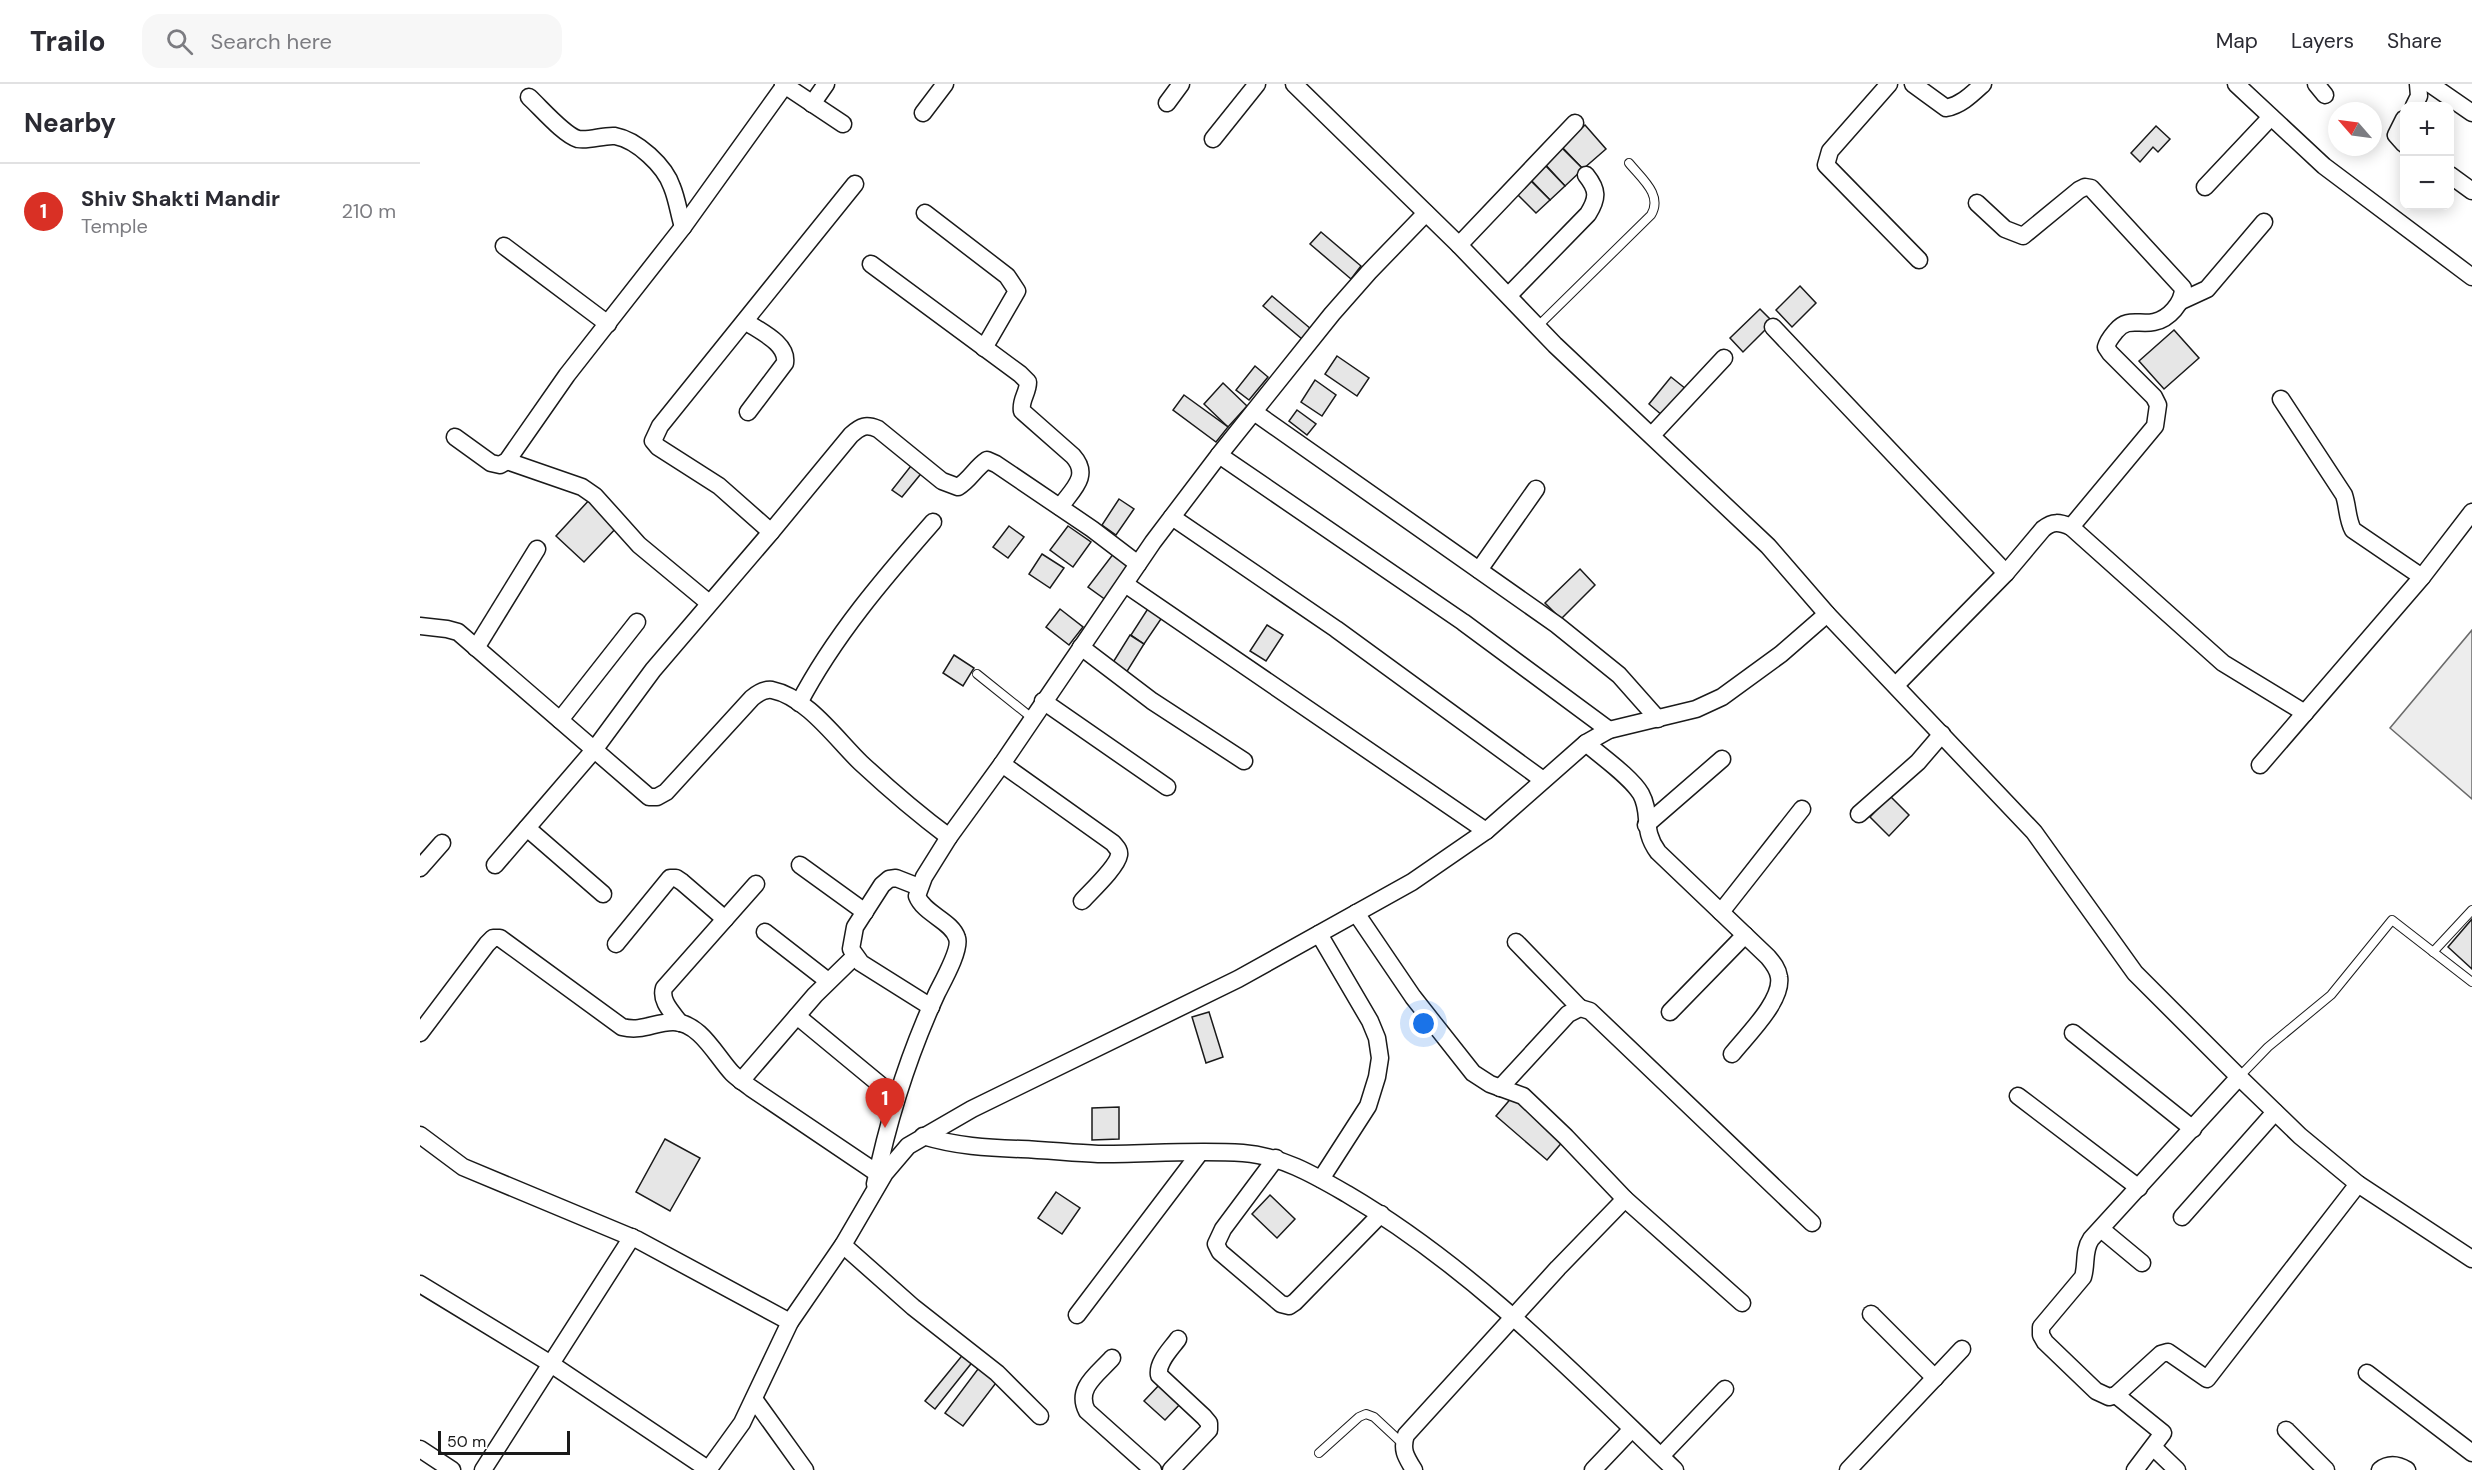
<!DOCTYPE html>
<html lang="en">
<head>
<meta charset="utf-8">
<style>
	:root { --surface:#fff; --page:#f7f7f7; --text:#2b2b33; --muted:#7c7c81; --line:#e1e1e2; --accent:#d93025 }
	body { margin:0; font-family:"DM Sans",sans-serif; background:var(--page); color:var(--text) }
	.controls { position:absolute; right:18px; top:18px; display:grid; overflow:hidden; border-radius:12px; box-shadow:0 3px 15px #0003 }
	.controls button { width:54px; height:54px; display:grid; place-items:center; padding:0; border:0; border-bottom:2px solid var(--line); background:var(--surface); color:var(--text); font:30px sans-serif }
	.compass { position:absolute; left:1908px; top:18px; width:54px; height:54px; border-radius:50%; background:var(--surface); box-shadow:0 3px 15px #0003; rotate:298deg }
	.scale { position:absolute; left:18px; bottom:15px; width:132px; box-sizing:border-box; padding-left:6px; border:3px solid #1a1a1a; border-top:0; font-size:16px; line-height:21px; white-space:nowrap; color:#1a1a1a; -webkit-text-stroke:4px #fff; paint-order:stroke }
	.you { position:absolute; left:1004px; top:940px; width:21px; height:21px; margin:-15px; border:4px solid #fff; border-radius:50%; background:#1a73e8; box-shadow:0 0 0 9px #1a73e833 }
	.badge { display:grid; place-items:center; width:39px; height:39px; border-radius:50%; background:var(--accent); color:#fff; font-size:20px; font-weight:700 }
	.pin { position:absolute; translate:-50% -50px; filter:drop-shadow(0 2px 3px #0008) }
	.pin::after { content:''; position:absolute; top:32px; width:21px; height:18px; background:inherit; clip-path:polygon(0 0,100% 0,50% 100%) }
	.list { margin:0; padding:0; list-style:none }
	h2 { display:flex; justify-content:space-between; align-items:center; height:78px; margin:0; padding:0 24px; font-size:26px }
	h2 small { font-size:20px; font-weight:400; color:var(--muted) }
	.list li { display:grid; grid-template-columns:39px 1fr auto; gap:18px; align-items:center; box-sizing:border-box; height:96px; padding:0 24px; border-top:2px solid var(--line) }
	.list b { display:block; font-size:22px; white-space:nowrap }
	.list p { margin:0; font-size:20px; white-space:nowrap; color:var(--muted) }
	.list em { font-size:20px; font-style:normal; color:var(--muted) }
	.icon { flex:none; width:33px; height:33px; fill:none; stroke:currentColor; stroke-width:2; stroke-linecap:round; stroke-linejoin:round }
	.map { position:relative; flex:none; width:2052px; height:1386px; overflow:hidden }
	header { display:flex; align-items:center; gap:36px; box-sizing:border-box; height:84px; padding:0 30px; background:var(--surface); border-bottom:2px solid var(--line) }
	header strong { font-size:28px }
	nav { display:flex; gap:33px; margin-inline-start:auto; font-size:21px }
	.search { width:420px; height:54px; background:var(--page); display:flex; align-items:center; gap:15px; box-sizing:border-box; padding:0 21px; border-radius:18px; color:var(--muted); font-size:22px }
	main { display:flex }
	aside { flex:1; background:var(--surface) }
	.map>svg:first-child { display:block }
</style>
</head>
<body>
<header>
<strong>Trailo</strong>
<div class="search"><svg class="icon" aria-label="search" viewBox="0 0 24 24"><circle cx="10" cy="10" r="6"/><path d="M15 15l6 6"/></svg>Search here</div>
<nav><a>Map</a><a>Layers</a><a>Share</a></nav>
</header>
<main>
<aside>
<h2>Nearby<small></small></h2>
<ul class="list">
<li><span class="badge">1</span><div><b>Shiv Shakti Mandir</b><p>Temple</p></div><em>210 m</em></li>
</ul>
</aside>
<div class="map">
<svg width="2052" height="1386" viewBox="0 0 2052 1386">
	<rect width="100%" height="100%" fill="#fff"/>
	<polygon fill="#ededed" stroke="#6a6a6a" stroke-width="1.5" points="2052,546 2052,715 1970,644"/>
	<g fill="#e6e6e6" stroke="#1a1a1a" stroke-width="1.5">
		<polygon points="1165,41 1186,65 1163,85 1141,62"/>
		<polygon points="1736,42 1750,55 1738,68 1733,63 1720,78 1711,69"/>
		<polygon points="1140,62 1163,85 1145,102 1123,78"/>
		<polygon points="1124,80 1145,102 1130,116 1109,94"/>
		<polygon points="1108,94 1130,116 1116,129 1094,107"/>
		<polygon points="901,148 941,182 931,195 890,160"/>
		<polygon points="1380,202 1396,219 1372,243 1356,226"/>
		<polygon points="852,212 891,245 882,255 843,222"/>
		<polygon points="1340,225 1353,238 1323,268 1310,254"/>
		<polygon points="1754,246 1779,274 1744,305 1719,277"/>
		<polygon points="917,272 949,294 937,312 905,290"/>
		<polygon points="835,282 848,293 829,316 816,306"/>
		<polygon points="1251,293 1266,305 1243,332 1229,320"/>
		<polygon points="895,296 916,311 902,332 881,318"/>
		<polygon points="803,299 827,322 808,343 784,320"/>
		<polygon points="764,311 808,343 796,358 753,326"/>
		<polygon points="877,326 896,340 887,351 869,337"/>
		<polygon points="494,378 504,386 482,413 472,406"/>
		<polygon points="171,414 199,441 164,478 136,452"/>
		<polygon points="699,415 714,425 696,451 682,441"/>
		<polygon points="589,442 604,453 588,474 573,463"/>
		<polygon points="648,442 671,458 653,483 630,466"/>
		<polygon points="694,469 711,482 686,516 668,503"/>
		<polygon points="622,470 644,484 630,504 609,490"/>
		<polygon points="1160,485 1175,501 1141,535 1125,519"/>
		<polygon points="729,523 743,532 724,560 711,551"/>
		<polygon points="640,525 663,543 649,561 626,543"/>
		<polygon points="847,541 863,551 846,577 830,567"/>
		<polygon points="710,551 724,560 706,589 692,580"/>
		<polygon points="534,571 554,584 543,602 523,589"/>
		<polygon points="1470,712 1489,731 1469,752 1450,733"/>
		<polygon points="2052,835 2052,885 2028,863"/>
		<polygon points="789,928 803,973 786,979 772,933"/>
		<polygon points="1093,1012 1144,1056 1127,1076 1076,1032"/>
		<polygon points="699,1023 699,1055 672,1056 672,1024"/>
		<polygon points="245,1055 280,1074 250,1127 216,1108"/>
		<polygon points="636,1108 660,1124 642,1150 618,1134"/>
		<polygon points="850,1111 875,1135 857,1154 832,1130"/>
		<polygon points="545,1268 554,1276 515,1325 505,1317"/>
		<polygon points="561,1281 579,1295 543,1342 525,1329"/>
		<polygon points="741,1299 762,1318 745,1336 724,1317"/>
	</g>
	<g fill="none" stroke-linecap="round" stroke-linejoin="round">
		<defs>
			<g id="service">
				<path d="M1117,243L1231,131C1243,111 1222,95 1209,79"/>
				<polyline points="557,590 612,634"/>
				<polyline points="2013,868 2052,826"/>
				<polyline points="1819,993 1848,963 1911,911 1972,836 2052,898"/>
				<polyline points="899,1369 939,1333 946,1330 954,1333 983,1360"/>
			</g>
			<g id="minor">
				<polyline points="363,0 423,40"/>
				<polyline points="874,0 1039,161 1135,261 1348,462 1407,530 1614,748 1715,889 1819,993 1880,1052 1938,1100 2052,1175"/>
				<polyline points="1469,0 1410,67 1406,81 1499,176"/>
				<path d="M1493,0L1526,24C1541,21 1551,11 1563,0"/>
				<polyline points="1816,0 1904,82 2052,193"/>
				<polyline points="1896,0 1905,11"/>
				<polyline points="2010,0 2052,29"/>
				<path d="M109,13C121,24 144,51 158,55C170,57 183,51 195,52C217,56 245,82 252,103C257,115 259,130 263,143"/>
				<polyline points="747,19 761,0"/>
				<polyline points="392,20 406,0"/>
				<polyline points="1994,22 1999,12 1998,0"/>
				<polyline points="503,29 525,0"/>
				<polyline points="1984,35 1976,51 1984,60"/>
				<polyline points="793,55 837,0"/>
				<polyline points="2030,91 2052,107"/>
				<polyline points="1785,103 1851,33"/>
				<path d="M1557,119L1585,145L1603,152L1659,106L1665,103L1671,104L1763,204C1763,219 1749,235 1734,238C1719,241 1707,233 1696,247C1691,253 1688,256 1686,263L1690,269L1734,313L1738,321L1735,342L1651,443"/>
				<polyline points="505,129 587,192 597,207 564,264"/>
				<polyline points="1039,161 1155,39"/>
				<polyline points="84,162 188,240"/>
				<path d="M451,180L600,290L608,298C608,309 600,316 602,327L653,372C671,392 652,406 640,423"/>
				<path d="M1089,211L1168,130C1178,114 1178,106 1166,91"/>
				<polyline points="1761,217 1787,205 1844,138"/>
				<path d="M325,237C339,247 368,259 365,279L328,328"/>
				<polyline points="1353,243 1586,489"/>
				<path d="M1861,315L1924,411C1928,423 1927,435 1933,446L2002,493"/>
				<polyline points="834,328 1137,541 1199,591 1238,635"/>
				<polyline points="1232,351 1304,274"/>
				<polyline points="35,353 71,379 80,381 87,377 147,291 263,143 365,1"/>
				<polyline points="799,371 1043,538 1189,646"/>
				<polyline points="87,377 162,403 175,412 219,461 289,519"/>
				<polyline points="752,433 916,545 1123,696"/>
				<polyline points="351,448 299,402 238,363 233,357 240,342 435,100"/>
				<polyline points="1059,486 1116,405"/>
				<polyline points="705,500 1066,747"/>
				<path d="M0,542L27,545L38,548L229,713H237L246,708L332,614C338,609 344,605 352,606C387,613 417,656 441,679C469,705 498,730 529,753"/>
				<polyline points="661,563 732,617 824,677"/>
				<polyline points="56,564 117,465"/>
				<path d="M1476,601L1586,489L1623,445C1633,437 1639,438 1651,443L1803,579L1885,629"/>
				<polyline points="623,617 747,703"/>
				<path d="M379,619C414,552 464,494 513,438"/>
				<polyline points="140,636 217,538"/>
				<path d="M1166,659C1182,673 1211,693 1221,710C1232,730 1221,745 1238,768L1348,873C1353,879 1358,885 1359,893C1363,917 1326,952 1312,970"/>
				<path d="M582,680L693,759C696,763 700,766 699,771C697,783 671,807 662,817"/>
				<polyline points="1840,681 2002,493 2052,428"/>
				<polyline points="1439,730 1498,678 1522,650"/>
				<polyline points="1226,741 1302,675"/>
				<polyline points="107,744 183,810"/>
				<path d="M75,781L174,666L233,586L351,448L431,351C441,342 446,340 458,345L522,397L538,403C550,396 555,384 567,376L576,380L672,445L718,480"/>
				<polyline points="380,781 445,828"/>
				<polyline points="0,784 22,759"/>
				<polyline points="499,803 476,794 469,795 462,801 435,843 431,865 441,879 511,923"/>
				<polyline points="1301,828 1382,725"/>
				<polyline points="936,829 993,913 1053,989 1070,1000 1103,1012 1146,1053 1205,1115 1322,1219"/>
				<polyline points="345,848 408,897"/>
				<polyline points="899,850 950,937 957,954 960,974 957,993 948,1022 901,1095"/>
				<polyline points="1096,858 1160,924"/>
				<polyline points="196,860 250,794 256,794 262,798 305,835"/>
				<polyline points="1250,928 1325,851"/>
				<polyline points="377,932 475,1013"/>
				<path d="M260,939C252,928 240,917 244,904L336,800"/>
				<path d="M0,949L67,860L73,854H80L202,943C223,948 234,938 253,938C280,938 296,972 312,989C318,995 325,999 331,1004L457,1089"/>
				<polyline points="1653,949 1773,1045"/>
				<path d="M1819,993L1671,1155C1663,1167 1667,1180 1663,1193L1621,1243V1251L1625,1258L1676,1307L1689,1313L1696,1311L1741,1270L1748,1268L1787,1295L1938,1100"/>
				<polyline points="321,997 395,911 434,873"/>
				<polyline points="1080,1004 1148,930 1160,924 1170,927 1392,1139"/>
				<polyline points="1598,1012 1719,1104"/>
				<polyline points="0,1051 43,1083 218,1156 370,1238"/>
				<path d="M503,1052C536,1062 567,1064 601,1065C627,1066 653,1069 678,1070C726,1070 775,1066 823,1069C862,1072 894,1091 927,1110C1051,1183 1152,1287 1255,1386"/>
				<polyline points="856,1074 803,1145 796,1160 800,1168 861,1220 869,1222 875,1218 961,1130"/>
				<path d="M455,1100C469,1032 488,972 517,909C523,897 541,865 537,854C532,837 504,830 497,812L504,793L529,753L582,680L733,458L799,371L912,230L949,188L1006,129"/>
				<polyline points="1762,1133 1855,1028"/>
				<polyline points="1681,1145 1722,1179"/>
				<polyline points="423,1161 493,1223 577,1289 620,1332"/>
				<polyline points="0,1200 131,1280 289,1386"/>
				<polyline points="1451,1230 1515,1294"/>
				<polyline points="657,1231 779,1070"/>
				<path d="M692,1274C678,1290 655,1304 667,1327L733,1386"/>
				<polyline points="1947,1289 2052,1369"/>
				<polyline points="1696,1311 1743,1349 1715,1386"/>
				<polyline points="334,1315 385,1386"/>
				<polyline points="1866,1346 1906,1386"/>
				<polyline points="1733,1363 1757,1386"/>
				<polyline points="0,1365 32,1386"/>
				<polyline points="1241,1372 1305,1305"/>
				<polyline points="63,1386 212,1153"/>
				<polyline points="288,1386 322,1339 370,1238 423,1161 465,1089 488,1062 552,1025 818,895 992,798 1066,747 1166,659 1189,646 1276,625 1302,613 1361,570 1407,530"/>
				<path d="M751,1386L789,1346V1339L784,1333L739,1291C737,1278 751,1265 758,1255"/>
				<path d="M994,1386C986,1373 981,1366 986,1351L1138,1184L1205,1115"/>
				<polyline points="1173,1386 1212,1345"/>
				<polyline points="1428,1386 1542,1265"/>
				<path d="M1960,1386C1969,1379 1977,1380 1987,1386"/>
			</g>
		</defs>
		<use href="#service" stroke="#1a1a1a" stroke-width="10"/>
		<use href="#minor" stroke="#1a1a1a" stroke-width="19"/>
		<use href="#service" stroke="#fff" stroke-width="8"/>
		<use href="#minor" stroke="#fff" stroke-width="16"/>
	</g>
</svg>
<div class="controls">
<button>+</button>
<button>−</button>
</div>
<svg class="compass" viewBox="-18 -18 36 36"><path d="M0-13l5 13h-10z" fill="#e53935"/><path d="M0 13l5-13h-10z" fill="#7c7c81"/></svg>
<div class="scale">50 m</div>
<div class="you"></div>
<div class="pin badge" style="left:465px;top:1044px">1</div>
</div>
</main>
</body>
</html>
